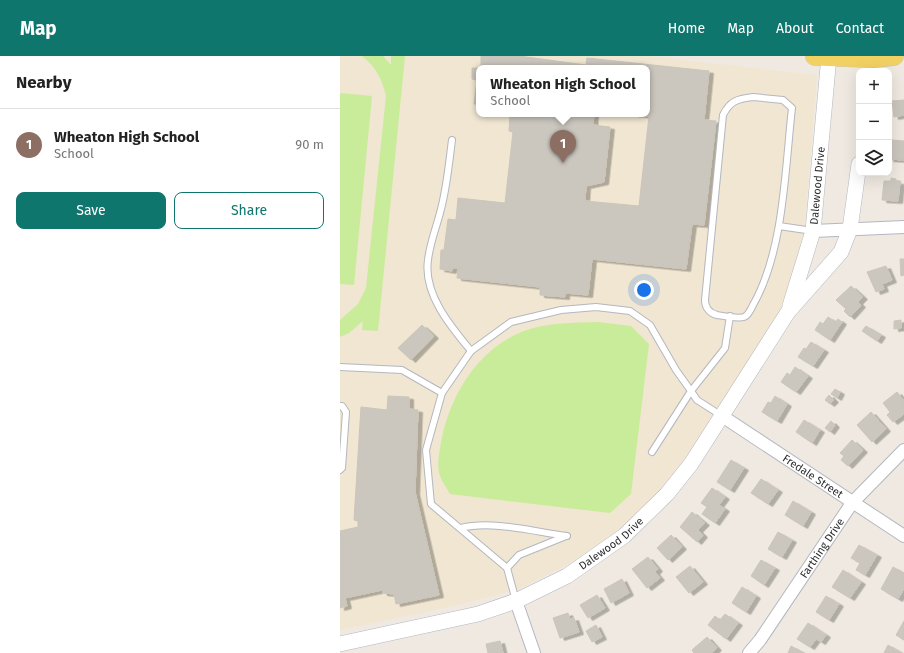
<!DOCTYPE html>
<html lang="en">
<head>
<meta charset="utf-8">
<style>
	:root { --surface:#fff; --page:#f6f6f6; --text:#222; --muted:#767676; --line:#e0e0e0; --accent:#0f766e }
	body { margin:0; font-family:"Fira Sans",sans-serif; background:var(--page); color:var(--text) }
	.controls { position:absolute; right:12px; top:12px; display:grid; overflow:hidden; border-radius:8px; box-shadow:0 4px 16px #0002 }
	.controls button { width:36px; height:36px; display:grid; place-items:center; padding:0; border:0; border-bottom:1px solid var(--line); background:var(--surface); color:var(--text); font:20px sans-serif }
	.you { position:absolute; left:304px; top:234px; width:14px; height:14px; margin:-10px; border:3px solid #fff; border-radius:50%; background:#1a73e8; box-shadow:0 0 0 6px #1a73e833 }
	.badge { display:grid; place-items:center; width:26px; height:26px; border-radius:50%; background:var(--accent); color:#fff; font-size:13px; font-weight:700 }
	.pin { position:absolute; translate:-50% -33px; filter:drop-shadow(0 1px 2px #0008) }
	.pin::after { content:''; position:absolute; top:21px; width:14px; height:12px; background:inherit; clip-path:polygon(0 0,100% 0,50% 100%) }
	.popup { position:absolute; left:136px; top:9px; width:174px; height:52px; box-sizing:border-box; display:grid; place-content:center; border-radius:8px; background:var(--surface); filter:drop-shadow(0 1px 3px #0005); font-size:13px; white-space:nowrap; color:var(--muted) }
	.popup b { font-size:15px; color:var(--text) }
	.popup::after { content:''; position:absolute; left:50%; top:100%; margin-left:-8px; border:8px solid transparent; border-top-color:var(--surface) }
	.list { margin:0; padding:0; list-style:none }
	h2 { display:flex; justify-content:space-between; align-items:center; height:52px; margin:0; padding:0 16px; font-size:17px }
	h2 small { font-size:13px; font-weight:400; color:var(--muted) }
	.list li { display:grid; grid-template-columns:26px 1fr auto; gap:12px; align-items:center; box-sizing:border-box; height:72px; padding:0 16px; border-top:1px solid var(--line) }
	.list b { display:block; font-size:15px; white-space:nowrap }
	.list p { margin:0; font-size:13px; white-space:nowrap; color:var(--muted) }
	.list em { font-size:13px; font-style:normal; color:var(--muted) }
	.actions { display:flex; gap:8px; padding:12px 16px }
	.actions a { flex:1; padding:9px 0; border:1px solid var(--accent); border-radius:8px; text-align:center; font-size:14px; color:var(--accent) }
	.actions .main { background:var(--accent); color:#fff }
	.icon { flex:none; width:22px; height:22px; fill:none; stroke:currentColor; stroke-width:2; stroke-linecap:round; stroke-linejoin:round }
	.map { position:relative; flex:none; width:564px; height:597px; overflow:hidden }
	header { display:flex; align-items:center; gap:24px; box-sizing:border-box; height:56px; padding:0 20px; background:var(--accent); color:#fff }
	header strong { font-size:19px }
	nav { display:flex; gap:22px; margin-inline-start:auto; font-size:14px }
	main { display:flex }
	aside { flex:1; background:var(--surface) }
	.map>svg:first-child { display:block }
</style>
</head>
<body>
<header>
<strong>Map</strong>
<nav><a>Home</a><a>Map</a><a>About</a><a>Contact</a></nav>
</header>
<main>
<aside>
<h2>Nearby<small></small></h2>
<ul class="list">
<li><span class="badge" style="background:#8d6e63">1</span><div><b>Wheaton High School</b><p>School</p></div><em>90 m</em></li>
</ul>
<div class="actions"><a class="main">Save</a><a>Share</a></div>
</aside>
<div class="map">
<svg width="564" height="597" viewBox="0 0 564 597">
	<defs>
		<filter id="shadow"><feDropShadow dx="4.5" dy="2.5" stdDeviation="0" flood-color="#0004"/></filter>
	</defs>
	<rect width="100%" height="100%" fill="#efe9e1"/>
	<path fill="#f0e6d1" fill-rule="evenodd" d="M0,0H306L477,19L463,190L444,250L362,378L336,414L302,455L264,485L228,508L179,533L118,549L0,574ZM139,12H307V58H139Z"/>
	<g fill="#c9ec9a">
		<path d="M22,0H43L51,9V0H65L38,275L22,274L23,265L9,277L0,281V264L18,248L26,232L46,40C42,23 36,11 22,0Z"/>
		<polygon points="0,37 32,40 14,229 0,228"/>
		<path d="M258,266L291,270L309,288L291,438L270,457L110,438C107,432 101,424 99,417C97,406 100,392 102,381C112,336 139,292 184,275C208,266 233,267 258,266Z"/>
	</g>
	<g fill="#cbc7bf" stroke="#cbc5ba" filter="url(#shadow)">
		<polygon points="141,0 179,0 246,9 247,2 369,15 364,64 376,65 364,169 352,168 346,213 252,203 248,239 225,237 225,241 200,239 200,231 117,222 118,212 112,212 112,215 100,213 101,194 104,194 108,163 116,164 118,142 165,147 173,76 169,75 170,58 254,58 253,69 270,71 264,126 246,130 245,145 299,150 309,60 294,58 307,58 307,12 141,12"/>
		<polygon points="132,12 139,12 139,48 134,48 137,24 132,23"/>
		<polygon points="564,44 564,59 554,61 552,45"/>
		<polygon points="551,84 564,85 564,104 549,103"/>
		<polygon points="551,122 556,123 556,126 560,126 558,145 542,144 544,125 551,125"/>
		<polygon points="560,203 564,203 564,219 561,220"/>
		<polygon points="546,210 552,224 542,228 544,233 536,236 527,216"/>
		<polygon points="511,230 523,241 518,246 521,249 510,261 504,255 506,253 496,244"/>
		<polygon points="488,261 496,266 498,263 502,266 490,284 475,274 480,266 483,268"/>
		<polygon points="561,264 561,272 554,273 554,265"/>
		<polygon points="82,269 94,280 71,304 58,292"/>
		<polygon points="526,270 541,279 537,285 522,275"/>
		<polygon points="471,286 484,294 473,310 458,301 464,292 466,293"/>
		<polygon points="455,311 468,320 456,336 441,326 447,317 450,319"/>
		<polygon points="495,333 500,336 497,342 491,338"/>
		<polygon points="557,336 564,345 564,358 553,366 547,359 550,356 543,347"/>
		<polygon points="489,339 494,344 490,348 485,344"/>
		<polygon points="48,340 69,341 69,353 78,354 75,436 99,539 56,548 54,538 43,537 42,534 5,542 7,550 0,552 0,475 18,471 18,465 14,464 21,351 47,354"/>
		<polygon points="435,340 447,348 437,365 422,356 428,346 431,347"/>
		<polygon points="531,356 546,373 532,386 517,369"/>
		<polygon points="464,364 480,374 472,387 456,376"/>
		<polygon points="491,365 495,369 490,376 485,372"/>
		<polygon points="512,384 523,394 508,410 501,404 504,400 500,397"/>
		<polygon points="391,404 404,412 390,434 377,426"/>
		<polygon points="421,423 438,434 428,448 411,437"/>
		<polygon points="372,432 385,441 379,449 385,453 375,467 362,458 367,451 361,447"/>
		<polygon points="453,445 471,456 463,470 445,459"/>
		<polygon points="352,456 365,467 358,474 363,479 357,486 340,471"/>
		<polygon points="438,476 452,484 442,501 428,493"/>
		<polygon points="331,479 342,491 328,504 317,492"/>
		<polygon points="519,489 537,499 525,519 516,514 520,507 511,502"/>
		<polygon points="308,501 318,513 315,516 320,522 307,532 292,513"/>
		<polygon points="421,504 435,512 424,529 411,520"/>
		<polygon points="350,510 363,526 349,537 336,521"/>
		<polygon points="553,511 564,517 564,533 558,543 541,533"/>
		<polygon points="503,514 521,526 510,542 492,531"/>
		<polygon points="282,523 289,537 271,547 264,533"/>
		<polygon points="402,531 416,540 406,556 392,547"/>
		<polygon points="257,539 265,552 248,562 240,549"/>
		<polygon points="486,540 499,548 489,564 476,556"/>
		<polygon points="228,557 230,563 234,562 239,576 220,582 213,562"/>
		<polygon points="385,558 398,567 386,583 368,569 375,560 380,564"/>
		<polygon points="564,565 564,584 556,579"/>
		<polygon points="468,567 486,579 481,586 476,583 470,591 457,583"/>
		<polygon points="256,569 262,581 252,586 246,575"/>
		<polygon points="367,581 377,592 372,597 354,597 352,594"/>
		<polygon points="160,585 163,597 148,597 146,588"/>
		<polygon points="548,589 562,597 544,597"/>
		<polygon points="451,590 464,597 448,597"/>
	</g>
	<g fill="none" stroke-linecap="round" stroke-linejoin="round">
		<defs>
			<g id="service">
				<path d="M413,41L443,44L452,52C445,113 444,195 413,249C411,253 409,259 404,261C398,263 383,260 377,259C369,257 365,251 365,244L383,59C390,45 397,43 413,41Z"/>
				<path d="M112,84C109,107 107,130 101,153C97,170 90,186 88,204C83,238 111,271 131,295"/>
				<polyline points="439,170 473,175"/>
				<polyline points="0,311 62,314 102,337"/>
				<polyline points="0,350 2,350 6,356 2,412 0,414"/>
				<polyline points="382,360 357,344 351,335 385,292 390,260"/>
				<path d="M121,472C152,464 195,476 227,480"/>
				<polyline points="167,512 179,499 226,480"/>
				<polyline points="176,545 167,512 91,448 86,394 102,337 131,295 171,266 221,254 256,251 290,255 310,269 336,314 351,335 312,396"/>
			</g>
			<g id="minor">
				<polyline points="473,175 564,171"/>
				<path id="s1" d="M382,360L564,480"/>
				<polyline points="176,545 194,597"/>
				<path id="s2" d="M409,597L420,584L512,447L564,394"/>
			</g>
			<g id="tertiary">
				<path id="s3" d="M450,250L473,175L489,0"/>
				<path id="s4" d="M0,588L138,558L176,545L227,520L284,480L327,438L351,408L448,256L501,196L510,173L519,108"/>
			</g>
			<polyline id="primary" points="475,0 533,2 554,0"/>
		</defs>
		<use href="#service" stroke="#b4b7c1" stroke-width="8"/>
		<use href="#minor" stroke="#b4b7c1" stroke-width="14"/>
		<use href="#tertiary" stroke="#b4b7c1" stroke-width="16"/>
		<use href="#primary" stroke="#c9c9c9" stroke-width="20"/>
		<use href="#service" stroke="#fff" stroke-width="6"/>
		<use href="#minor" stroke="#fff" stroke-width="12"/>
		<use href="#tertiary" stroke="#fff" stroke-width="15"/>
		<use href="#primary" stroke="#f2d163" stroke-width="19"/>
	</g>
	<g text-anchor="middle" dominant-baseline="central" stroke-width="3" stroke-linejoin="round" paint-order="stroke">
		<g font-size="11" fill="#2e2e2e" stroke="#fff">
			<text stroke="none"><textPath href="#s3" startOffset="124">Dalewood Drive</textPath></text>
			<text stroke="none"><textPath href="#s1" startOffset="109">Fredale Street</textPath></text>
			<text stroke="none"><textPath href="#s4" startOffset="293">Dalewood Drive</textPath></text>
			<text stroke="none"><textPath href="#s2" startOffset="128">Farthing Drive</textPath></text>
		</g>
	</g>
</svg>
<div class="controls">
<button>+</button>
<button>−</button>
<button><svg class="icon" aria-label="layers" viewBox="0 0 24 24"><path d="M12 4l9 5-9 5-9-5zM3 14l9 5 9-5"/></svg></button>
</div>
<div class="you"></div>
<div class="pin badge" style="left:223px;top:107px;background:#8d6e63">1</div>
<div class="popup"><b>Wheaton High School</b>School</div>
</div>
</main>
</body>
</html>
